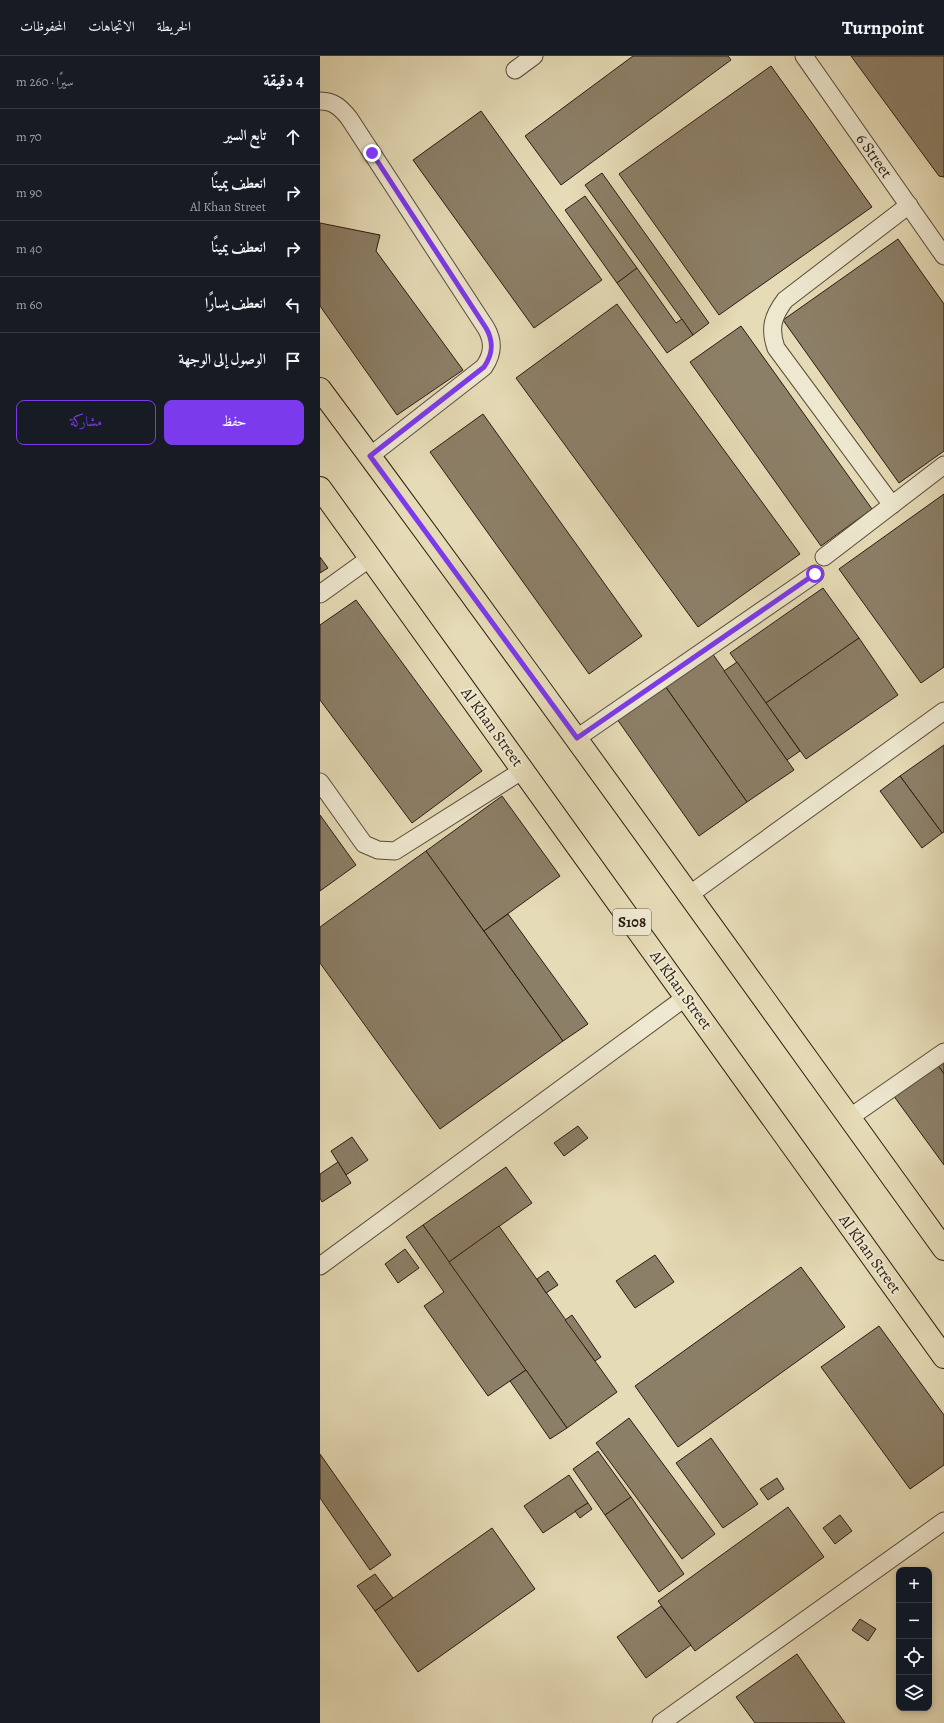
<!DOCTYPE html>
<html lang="ar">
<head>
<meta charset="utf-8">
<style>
	:root { --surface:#171b24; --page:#20242c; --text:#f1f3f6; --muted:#9ea1a6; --line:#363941; --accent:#7c3aed }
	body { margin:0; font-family:Alegreya,Amiri,serif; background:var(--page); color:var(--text); direction:rtl }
	.controls { position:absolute; right:12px; bottom:12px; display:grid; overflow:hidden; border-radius:8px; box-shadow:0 2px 6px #0003 }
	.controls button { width:36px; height:36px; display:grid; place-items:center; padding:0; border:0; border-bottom:1px solid var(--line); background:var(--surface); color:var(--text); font:20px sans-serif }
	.stop { position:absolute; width:12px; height:12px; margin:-9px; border:3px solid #7c3aed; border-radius:50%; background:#fff }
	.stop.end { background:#7c3aed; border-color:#fff; box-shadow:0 1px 4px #0008 }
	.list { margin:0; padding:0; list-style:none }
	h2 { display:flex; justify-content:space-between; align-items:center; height:52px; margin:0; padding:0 16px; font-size:17px }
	h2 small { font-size:13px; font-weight:400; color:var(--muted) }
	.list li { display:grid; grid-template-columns:26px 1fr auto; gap:12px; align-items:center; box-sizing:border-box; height:56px; padding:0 16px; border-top:1px solid var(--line) }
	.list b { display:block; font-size:15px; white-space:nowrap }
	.list p { margin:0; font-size:13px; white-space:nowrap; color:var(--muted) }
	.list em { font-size:13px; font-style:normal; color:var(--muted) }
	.actions { display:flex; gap:8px; padding:12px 16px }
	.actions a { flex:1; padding:9px 0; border:1px solid var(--accent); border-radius:8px; text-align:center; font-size:14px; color:var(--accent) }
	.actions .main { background:var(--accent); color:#fff }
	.icon { flex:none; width:22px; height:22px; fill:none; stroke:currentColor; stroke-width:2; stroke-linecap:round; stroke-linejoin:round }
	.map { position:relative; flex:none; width:624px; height:1667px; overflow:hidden; direction:ltr }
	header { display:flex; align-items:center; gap:24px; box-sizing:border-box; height:56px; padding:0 20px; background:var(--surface); border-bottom:1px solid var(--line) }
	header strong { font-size:19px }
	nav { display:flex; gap:22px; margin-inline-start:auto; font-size:14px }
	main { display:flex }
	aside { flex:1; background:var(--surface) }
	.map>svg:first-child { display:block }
</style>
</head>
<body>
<header>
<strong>Turnpoint</strong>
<nav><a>الخريطة</a><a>الاتجاهات</a><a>المحفوظات</a></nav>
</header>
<main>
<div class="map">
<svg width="624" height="1667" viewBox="0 0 624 1667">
	<rect width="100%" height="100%" fill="#e5dbb6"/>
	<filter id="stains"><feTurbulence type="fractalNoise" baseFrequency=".005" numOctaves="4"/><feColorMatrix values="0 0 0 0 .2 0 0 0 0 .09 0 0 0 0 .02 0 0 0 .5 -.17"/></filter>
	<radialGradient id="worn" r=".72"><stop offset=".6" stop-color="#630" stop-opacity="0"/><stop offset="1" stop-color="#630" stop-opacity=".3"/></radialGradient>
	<g fill="#8c7f67" stroke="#2b1c12">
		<polygon points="313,0 408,0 411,4 241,129 205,80"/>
		<polygon points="531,0 624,0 624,121 619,120"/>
		<polygon points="451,10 552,151 399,259 299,118"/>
		<polygon points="161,55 282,224 214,272 93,104"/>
		<polygon points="282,117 389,267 373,279 265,129"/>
		<polygon points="265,140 317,212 297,227 245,154"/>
		<polygon points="0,167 60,179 56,195 143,314 77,359 0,250"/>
		<polygon points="578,183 624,248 624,395 579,427 463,264"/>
		<polygon points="317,212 356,267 362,263 373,279 347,297 297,227"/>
		<polygon points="297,248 480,498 378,571 196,322"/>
		<polygon points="421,270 552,453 501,490 370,306"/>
		<polygon points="163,358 322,580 269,618 110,396"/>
		<polygon points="624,438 624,611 601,627 519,513"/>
		<polygon points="0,501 8,512 0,517"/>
		<polygon points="503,532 539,582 446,647 410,597"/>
		<polygon points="36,544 162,715 92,767 0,644 0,569"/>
		<polygon points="539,582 578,639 486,703 446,647"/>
		<polygon points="392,597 474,714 427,746 345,630"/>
		<polygon points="417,606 480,695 467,704 404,615"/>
		<polygon points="345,630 427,746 379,780 297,663"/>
		<polygon points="624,689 624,776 622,777 580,720"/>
		<polygon points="580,720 622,777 602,792 560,735"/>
		<polygon points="182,740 240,820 164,875 106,795"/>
		<polygon points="0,759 36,809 0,835"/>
		<polygon points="106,795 243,985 120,1073 0,907 0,871"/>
		<polygon points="188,858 268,968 243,985 164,875"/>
		<polygon points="624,1003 624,1018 617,1008"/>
		<polygon points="617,1008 624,1018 624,1109 573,1039"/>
		<polygon points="258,1070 268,1082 244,1100 234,1087"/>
		<polygon points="32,1081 48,1104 26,1119 11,1095"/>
		<polygon points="18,1106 31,1127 2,1146 0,1142 0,1118"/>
		<polygon points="186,1111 212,1147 129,1206 103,1169"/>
		<polygon points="103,1169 206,1314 168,1340 104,1250 124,1236 86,1181"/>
		<polygon points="179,1170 297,1336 247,1372 129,1206"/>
		<polygon points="85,1193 99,1212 78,1227 65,1208"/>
		<polygon points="335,1199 354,1226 315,1252 296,1225"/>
		<polygon points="481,1211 525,1271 358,1391 315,1330"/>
		<polygon points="228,1215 238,1229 226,1237 217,1223"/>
		<polygon points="252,1259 281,1301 275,1305 245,1264"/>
		<polygon points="559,1270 624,1359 624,1409 590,1433 501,1311"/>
		<polygon points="206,1314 247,1372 230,1383 190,1325"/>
		<polygon points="309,1362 395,1478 362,1503 276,1387"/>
		<polygon points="391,1382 438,1448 403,1472 356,1407"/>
		<polygon points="278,1395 311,1441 285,1459 253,1413"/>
		<polygon points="0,1398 71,1499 50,1514 0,1442"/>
		<polygon points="249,1419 268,1447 223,1477 204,1450"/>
		<polygon points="457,1422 464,1433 448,1444 440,1433"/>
		<polygon points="311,1441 364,1518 339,1536 285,1459"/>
		<polygon points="268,1447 272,1453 260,1462 255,1455"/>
		<polygon points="468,1451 504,1501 375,1595 338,1545"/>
		<polygon points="520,1459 532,1475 515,1488 503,1472"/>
		<polygon points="172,1472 215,1533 98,1616 55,1555"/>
		<polygon points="55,1518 73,1542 55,1555 37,1530"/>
		<polygon points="341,1550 371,1589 326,1622 297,1581"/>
		<polygon points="540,1563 556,1573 548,1585 532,1574"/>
		<polygon points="477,1598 525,1667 435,1667 416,1641"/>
	</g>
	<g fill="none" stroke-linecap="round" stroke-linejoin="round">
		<defs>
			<g id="service">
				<polyline points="484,0 624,200"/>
				<polyline points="195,14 214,0"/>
				<path d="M0,45C14,45 21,52 29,62L166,272C174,286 173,298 164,311L50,400"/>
				<path d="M572,449L456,292C449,272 453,260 465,244L589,149"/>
				<polyline points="504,501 624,409"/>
				<polyline points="0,538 50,502"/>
				<polyline points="257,682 495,518"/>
				<polyline points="0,726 44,788 58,794 75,795 203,714"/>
				<polyline points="369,839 624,655"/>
				<polyline points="529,1062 624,996"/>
				<polyline points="0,1210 366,941"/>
				<polyline points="341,1667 624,1465"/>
			</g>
			<g id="primary">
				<path d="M0,333C211,617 417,906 624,1193"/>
				<polyline points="0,432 624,1301"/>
			</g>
		</defs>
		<use href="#service" stroke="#5a4c3b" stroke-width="19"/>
		<use href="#primary" stroke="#2b1c12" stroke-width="24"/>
		<use href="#service" stroke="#eee8d0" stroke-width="17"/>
		<use href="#primary" stroke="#e5dbb6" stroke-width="22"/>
	</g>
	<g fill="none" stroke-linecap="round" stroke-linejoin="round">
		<path stroke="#7c3aed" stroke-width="5" d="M52,97L166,272C174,286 173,298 164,311L50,400L257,682L495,518"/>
	</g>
	<g text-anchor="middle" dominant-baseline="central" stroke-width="4" stroke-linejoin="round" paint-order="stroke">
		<rect fill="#eee8d0" stroke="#66594b" stroke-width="1" x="293" y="853" width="38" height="26" rx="3"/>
		<g font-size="15" font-weight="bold" fill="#2b1c12">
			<text x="312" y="866">S108</text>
		</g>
		<g font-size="16" fill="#2b1c12" stroke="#eee8d0">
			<text transform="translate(554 100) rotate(55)">6 Street</text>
			<text transform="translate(172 671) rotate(54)">Al Khan Street</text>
			<text transform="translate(361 934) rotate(54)">Al Khan Street</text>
			<text transform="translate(550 1198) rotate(54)">Al Khan Street</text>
		</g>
	</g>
	<rect width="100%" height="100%" filter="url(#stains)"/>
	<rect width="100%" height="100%" fill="url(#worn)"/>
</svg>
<div class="controls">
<button>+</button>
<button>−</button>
<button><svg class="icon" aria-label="locate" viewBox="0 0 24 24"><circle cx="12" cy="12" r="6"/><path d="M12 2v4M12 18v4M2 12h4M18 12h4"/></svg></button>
<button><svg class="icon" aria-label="layers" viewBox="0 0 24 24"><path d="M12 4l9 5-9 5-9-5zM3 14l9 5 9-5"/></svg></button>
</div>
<div class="stop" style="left:495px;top:518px"></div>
<div class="stop end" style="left:52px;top:97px"></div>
</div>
<aside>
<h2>4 دقيقة<small>سيرًا · 260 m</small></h2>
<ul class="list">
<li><svg class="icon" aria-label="ahead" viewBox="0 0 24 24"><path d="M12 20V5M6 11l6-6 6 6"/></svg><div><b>تابع السير</b></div><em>70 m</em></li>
<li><svg class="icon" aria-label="right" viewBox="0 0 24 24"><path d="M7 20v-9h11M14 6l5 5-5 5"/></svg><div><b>انعطف يمينًا</b><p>Al Khan Street</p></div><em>90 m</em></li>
<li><svg class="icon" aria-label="right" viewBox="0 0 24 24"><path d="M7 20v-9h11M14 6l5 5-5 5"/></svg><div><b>انعطف يمينًا</b></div><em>40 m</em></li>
<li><svg class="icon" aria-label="left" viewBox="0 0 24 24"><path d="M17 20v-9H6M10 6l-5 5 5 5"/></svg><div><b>انعطف يسارًا</b></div><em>60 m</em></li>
<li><svg class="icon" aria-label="arrive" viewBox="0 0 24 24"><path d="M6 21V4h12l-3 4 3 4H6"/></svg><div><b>الوصول إلى الوجهة</b></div></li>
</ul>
<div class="actions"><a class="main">حفظ</a><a>مشاركة</a></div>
</aside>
</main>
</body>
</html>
